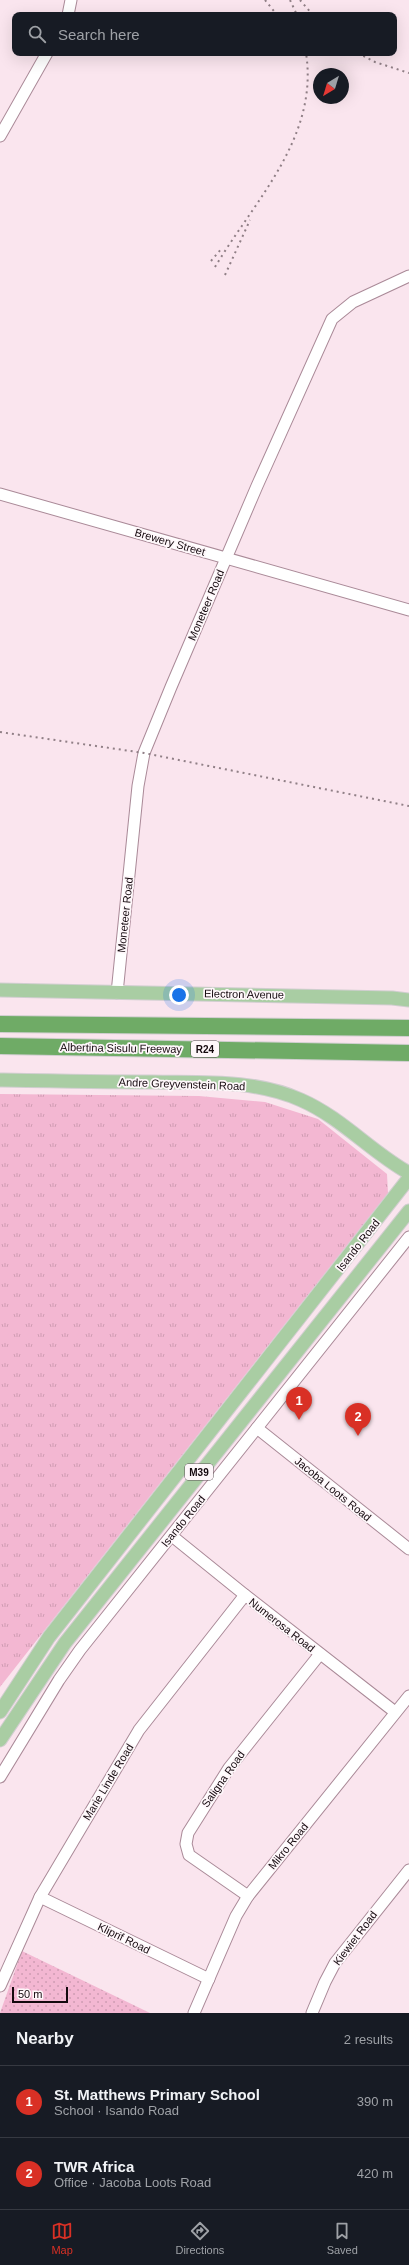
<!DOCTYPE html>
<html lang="en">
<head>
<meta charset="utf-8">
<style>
	:root { --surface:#171b24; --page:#20242c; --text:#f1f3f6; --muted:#9ea1a6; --line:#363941; --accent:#d93025 }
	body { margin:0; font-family:Helvetica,sans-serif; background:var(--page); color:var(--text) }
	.compass { position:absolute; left:313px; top:68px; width:36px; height:36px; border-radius:50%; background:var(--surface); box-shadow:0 4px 16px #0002; rotate:218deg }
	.scale { position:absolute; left:12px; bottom:10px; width:56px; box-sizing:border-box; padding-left:4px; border:2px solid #14090e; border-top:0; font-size:11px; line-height:14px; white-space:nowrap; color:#14090e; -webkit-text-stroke:3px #fef7fa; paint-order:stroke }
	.you { position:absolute; left:179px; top:995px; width:14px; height:14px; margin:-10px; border:3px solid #fff; border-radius:50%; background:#1a73e8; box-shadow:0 0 0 6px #1a73e833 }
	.badge { display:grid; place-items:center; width:26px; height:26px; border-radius:50%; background:var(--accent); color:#fff; font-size:13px; font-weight:700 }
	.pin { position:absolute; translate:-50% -33px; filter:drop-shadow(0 1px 2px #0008) }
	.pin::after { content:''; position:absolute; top:21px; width:14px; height:12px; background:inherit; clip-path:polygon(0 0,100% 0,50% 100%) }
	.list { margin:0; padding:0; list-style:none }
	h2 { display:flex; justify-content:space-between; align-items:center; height:52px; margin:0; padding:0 16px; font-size:17px }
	h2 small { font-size:13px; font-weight:400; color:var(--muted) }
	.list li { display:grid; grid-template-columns:26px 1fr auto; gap:12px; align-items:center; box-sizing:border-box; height:72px; padding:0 16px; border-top:1px solid var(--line) }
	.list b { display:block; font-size:15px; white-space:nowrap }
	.list p { margin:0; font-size:13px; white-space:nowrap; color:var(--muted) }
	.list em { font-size:13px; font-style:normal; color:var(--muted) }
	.icon { flex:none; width:22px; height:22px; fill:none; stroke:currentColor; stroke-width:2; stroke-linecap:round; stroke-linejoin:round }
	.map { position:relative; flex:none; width:409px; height:2013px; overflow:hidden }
	.search { position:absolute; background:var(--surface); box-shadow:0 4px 16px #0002; left:12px; right:12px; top:12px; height:44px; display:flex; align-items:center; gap:10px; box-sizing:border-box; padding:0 14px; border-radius:8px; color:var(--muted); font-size:15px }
	.sheet { height:196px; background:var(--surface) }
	nav { display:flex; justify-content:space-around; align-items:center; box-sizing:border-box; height:56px; border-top:1px solid var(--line); background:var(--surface); font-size:11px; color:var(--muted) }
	nav a { display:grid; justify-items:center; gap:2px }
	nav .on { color:var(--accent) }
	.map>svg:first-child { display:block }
</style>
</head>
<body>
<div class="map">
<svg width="409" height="2013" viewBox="0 0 409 2013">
	<defs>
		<pattern id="grass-tufts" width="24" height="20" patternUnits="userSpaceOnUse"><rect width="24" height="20" fill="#f3b7d2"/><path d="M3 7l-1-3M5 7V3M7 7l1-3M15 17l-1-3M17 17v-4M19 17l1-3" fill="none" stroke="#cf9cb3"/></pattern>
		<pattern id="park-dots" width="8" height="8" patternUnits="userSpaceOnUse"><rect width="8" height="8" fill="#f3b7d2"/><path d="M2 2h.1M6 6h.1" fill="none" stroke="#cf9cb3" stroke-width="1.8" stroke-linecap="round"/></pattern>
	</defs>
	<rect width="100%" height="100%" fill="#fae5ee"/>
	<polygon fill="url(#grass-tufts)" points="0,1094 199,1096 265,1102 318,1119 387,1174 388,1193 0,1687"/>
	<polygon fill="url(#park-dots)" points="22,1951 150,2013 0,2013"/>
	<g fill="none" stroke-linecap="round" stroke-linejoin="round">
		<defs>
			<g id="minor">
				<polyline points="68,15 71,0"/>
				<polyline points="0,136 47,53"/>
				<polyline points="0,494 409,610"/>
				<polyline points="117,993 138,786 144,753 171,687 257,486 332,319 353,302 409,276"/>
				<polyline points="257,1428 409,1549"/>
				<polyline points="172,1536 245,1595 395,1712"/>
				<polyline points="0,1777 59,1680 80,1650 409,1237"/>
				<polyline points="248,1896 189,1855 186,1844 188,1833 229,1768 320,1654"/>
				<polyline points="40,1897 209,1979"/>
				<polyline points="0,1986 40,1897 139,1730 245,1595"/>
				<polyline points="194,2013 236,1916 248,1896 409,1696"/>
				<polyline points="312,2013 325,1982 335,1963 409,1870"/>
			</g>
			<g id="major">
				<polyline points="0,990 392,998 409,1000"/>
				<path d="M0,1080C51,1081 101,1082 152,1082C202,1083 254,1079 301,1100C342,1118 371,1152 409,1173"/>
				<polyline points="0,1712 49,1637 409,1178"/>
				<polyline points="0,1740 65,1643 409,1211"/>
			</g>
			<g id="highway">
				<polyline points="0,1024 409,1028"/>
				<polyline points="0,1046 409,1053"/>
			</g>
		</defs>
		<use href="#minor" stroke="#aa8a98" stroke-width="13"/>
		<use href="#major" stroke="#d0cecf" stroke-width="15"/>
		<use href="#highway" stroke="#d0cecf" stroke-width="18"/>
		<use href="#minor" stroke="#fff" stroke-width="11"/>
		<use href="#major" stroke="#a9cda3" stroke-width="13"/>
		<use href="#highway" stroke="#6fab66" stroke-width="16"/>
		<g stroke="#907f86" stroke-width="2" stroke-dasharray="2 4" stroke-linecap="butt">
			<polyline points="265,0 277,15"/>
			<polyline points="290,0 297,15"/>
			<polyline points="300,0 313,15"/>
			<polyline points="358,53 375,62 409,73"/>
			<polyline points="211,261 222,248"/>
			<path d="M215,267C255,200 319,137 306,53"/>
			<polyline points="225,275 250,220"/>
			<polyline points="0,732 144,753 409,806"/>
		</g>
	</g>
	<g text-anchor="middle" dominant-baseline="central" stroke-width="3.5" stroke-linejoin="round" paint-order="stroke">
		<g fill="#fef7fa" stroke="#5a5055" stroke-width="1">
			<rect x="191" y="1041" width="28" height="16" rx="3"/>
			<rect x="185" y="1464" width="28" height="16" rx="3"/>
		</g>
		<g font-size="10" font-weight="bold" fill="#14090e">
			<text x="205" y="1049">R24</text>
			<text x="199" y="1472">M39</text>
		</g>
		<g font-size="11" fill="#14090e" stroke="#fef7fa">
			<text transform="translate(170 542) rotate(16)">Brewery Street</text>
			<text transform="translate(206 605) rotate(-67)">Moneteer Road</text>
			<text transform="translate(125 915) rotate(-84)">Moneteer Road</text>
			<text transform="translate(244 994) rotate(1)">Electron Avenue</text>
			<text transform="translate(121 1048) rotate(1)">Albertina Sisulu Freeway</text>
			<text transform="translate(182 1084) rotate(2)">Andre Greyvenstein Road</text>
			<text transform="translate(358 1245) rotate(-52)">Isando Road</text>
			<text transform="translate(333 1489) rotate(39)">Jacoba Loots Road</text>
			<text transform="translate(183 1521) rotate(-51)">Isando Road</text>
			<text transform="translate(282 1625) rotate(38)">Numerosa Road</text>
			<text transform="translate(223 1779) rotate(-55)">Saligna Road</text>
			<text transform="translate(108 1782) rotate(-59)">Marie Linde Road</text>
			<text transform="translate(288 1846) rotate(-51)">Mikro Road</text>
			<text transform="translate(124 1938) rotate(26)">Kliprif Road</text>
			<text transform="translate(355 1938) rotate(-53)">Kiewiet Road</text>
		</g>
	</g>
</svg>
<svg class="compass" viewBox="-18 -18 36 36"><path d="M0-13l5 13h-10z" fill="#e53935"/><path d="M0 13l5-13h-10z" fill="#9ea1a6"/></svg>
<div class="scale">50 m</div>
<div class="you"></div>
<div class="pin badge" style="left:299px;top:1420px">1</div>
<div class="pin badge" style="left:358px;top:1436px">2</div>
<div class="search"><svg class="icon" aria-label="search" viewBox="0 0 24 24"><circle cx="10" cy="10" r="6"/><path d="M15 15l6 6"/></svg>Search here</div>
</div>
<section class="sheet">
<h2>Nearby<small>2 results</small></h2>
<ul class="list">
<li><span class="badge">1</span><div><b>St. Matthews Primary School</b><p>School · Isando Road</p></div><em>390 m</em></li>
<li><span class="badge">2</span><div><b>TWR Africa</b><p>Office · Jacoba Loots Road</p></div><em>420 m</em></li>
</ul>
</section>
<nav>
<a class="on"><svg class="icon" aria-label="map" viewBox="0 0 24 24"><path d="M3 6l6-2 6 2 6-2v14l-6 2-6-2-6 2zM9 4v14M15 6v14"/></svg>Map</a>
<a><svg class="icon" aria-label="directions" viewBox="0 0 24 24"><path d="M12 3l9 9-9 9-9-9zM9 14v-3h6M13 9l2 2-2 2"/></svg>Directions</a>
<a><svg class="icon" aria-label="saved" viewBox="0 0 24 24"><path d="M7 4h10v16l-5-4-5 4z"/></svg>Saved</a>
</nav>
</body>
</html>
